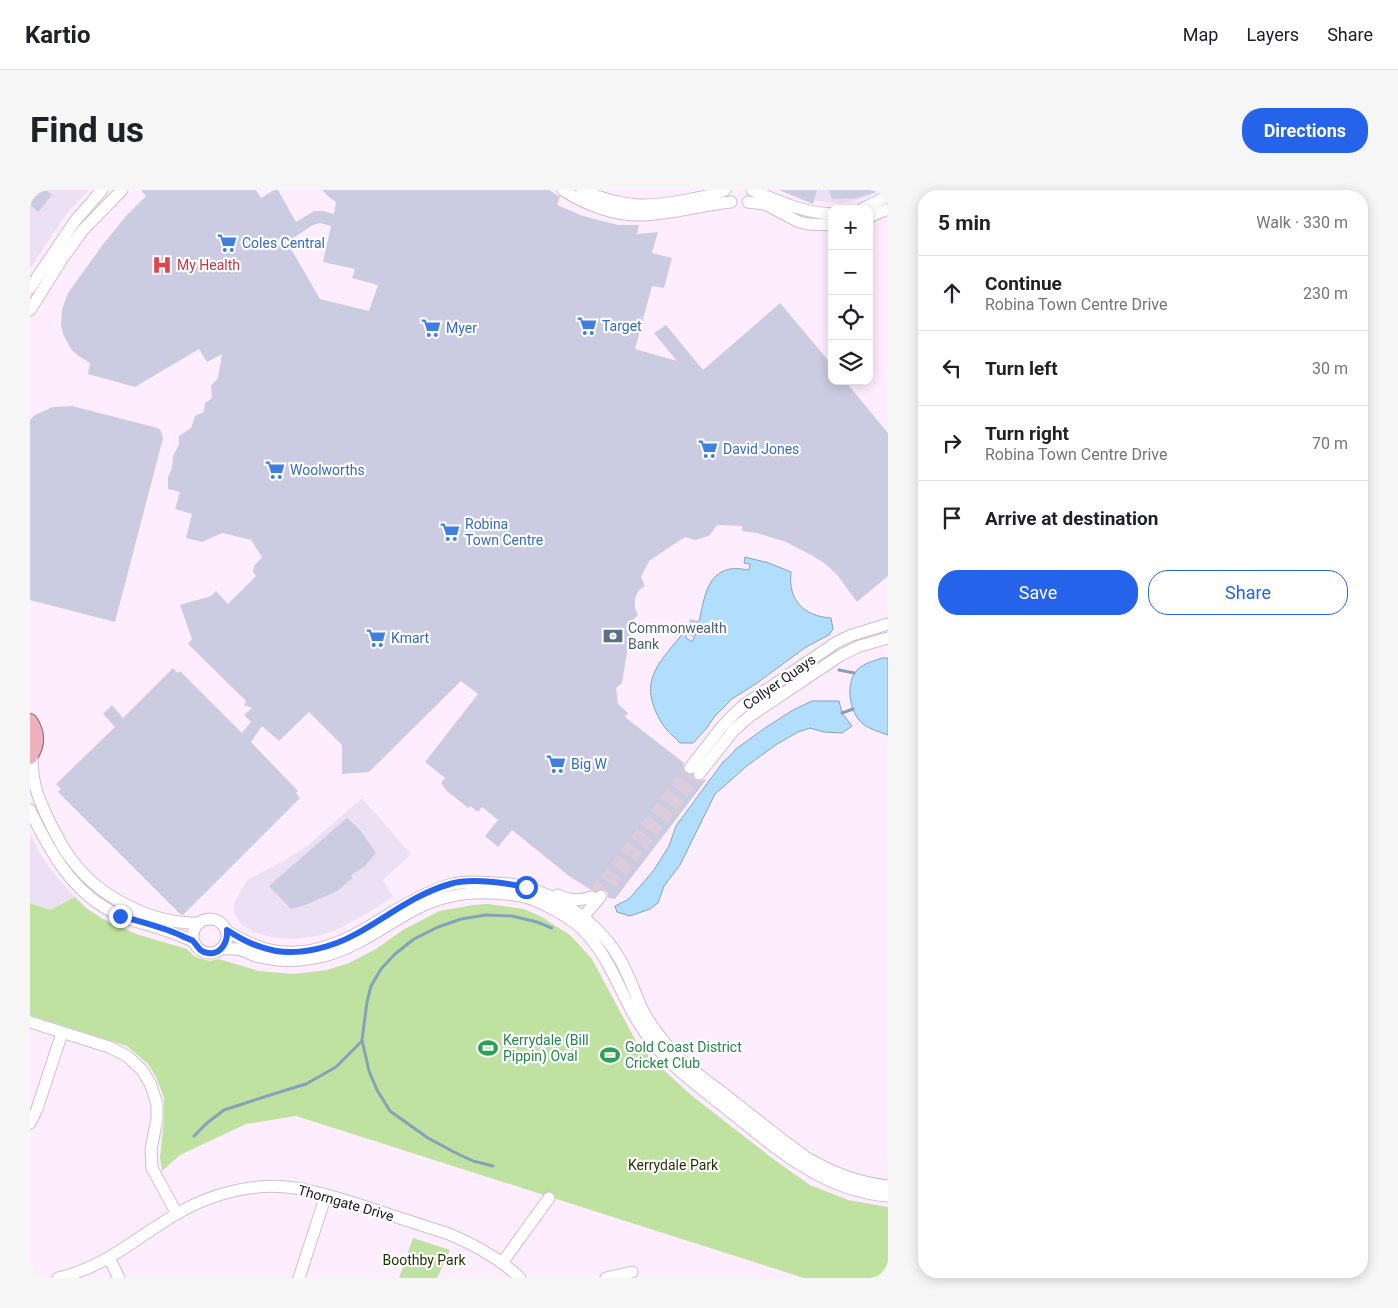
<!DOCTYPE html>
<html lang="en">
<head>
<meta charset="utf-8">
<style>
	:root { --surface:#fff; --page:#f6f6f6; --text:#202124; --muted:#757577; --line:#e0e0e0; --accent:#2563eb }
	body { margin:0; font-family:Roboto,sans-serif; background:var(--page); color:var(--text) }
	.controls { position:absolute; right:15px; top:15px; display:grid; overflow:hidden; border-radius:10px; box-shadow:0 2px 12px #0003 }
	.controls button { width:45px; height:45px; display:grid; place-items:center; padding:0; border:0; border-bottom:1px solid var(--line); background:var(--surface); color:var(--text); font:25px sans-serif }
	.stop { position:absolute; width:15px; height:15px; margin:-11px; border:4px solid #2563eb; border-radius:50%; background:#fff }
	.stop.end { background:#2563eb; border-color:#fff; box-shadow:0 1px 5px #0008 }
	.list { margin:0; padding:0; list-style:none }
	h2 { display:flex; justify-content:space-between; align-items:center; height:65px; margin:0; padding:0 20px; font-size:21px }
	h2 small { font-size:16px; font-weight:400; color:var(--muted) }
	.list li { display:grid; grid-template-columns:32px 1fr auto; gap:15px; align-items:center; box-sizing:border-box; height:75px; padding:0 20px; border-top:1px solid var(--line) }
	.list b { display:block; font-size:19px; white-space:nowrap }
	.list p { margin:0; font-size:16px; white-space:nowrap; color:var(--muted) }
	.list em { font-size:16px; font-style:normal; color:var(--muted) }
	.actions { display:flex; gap:10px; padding:15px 20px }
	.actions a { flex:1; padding:11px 0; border:1px solid var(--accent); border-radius:20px; text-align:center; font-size:18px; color:var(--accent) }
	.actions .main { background:var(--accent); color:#fff }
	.icon { flex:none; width:28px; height:28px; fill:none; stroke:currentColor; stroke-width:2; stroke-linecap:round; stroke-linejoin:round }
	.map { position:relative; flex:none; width:858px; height:1088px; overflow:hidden; border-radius:20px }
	header { display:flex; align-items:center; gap:30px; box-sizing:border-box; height:70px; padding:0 25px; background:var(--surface); border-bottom:1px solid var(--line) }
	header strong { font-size:24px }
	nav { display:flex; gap:28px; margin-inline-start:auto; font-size:18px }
	.intro { display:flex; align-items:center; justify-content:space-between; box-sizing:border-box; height:120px; padding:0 30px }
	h1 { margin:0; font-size:35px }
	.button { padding:12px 22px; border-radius:20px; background:var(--accent); color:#fff; font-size:18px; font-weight:700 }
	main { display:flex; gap:30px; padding:0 30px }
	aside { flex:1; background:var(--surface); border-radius:20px; box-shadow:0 2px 12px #0003 }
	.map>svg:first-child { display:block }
</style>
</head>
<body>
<header>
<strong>Kartio</strong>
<nav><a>Map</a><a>Layers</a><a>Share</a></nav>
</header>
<div class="intro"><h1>Find us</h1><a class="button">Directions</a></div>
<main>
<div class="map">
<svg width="858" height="1088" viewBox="0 0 858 1088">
	<rect width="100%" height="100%" fill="#feedff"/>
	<g fill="#ece0f4">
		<polygon points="0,0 59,0 37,23 0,79"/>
		<polygon points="755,0 848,0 838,7 812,13 787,11 774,8"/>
		<polygon points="332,608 381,664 353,690 363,707 336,724 306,740 288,746 261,749 241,747 224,742 211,734 204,723 204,713 217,690 255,670 277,656"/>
		<polygon points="0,643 8,660 21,680 45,707 20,720 0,713"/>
	</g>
	<g fill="#c0e2a0">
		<polygon points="45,707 56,718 73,729 106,744 157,759 165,767 180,771 189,769 229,781 264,784 297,780 319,773 346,759 373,740 409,721 443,715 458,714 494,719 512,727 540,745 552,758 562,769 607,853 625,872 661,905 746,971 780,995 818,1010 858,1017 858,1088 774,1088 266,926 216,934 150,965 132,981 130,967 134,930 134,908 126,887 118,874 97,856 0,825 0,713 20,720"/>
		<polygon points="383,1048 420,1060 407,1088 369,1088"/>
	</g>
	<g fill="#b2defe" stroke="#85a2ba">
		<path d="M715,367L739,373L761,382C758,410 773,426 801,428L803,439L799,445L776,457L727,493L702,509L685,526L676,539L663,553H650C646,548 640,544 636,539C626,526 617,506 622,489C627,471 646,453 657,438L656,448L662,452C675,431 668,385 700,379C706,378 713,379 719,380L720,374L714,373Z"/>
		<path d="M852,468H858V545C850,542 839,539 833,534C819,523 815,493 827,480C834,473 844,471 852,468Z"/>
		<polygon points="782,511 809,511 812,523 822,536 812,543 794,542 780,538 768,542 747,554 718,575 685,604 650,675 634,696 628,713 620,719 600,726 587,722 585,716 599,709 624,680 639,656 646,636 693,572 699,567 706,559 735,538 763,520"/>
	</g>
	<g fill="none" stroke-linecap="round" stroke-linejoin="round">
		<g stroke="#85a2ba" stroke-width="3">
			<polyline points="809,480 824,483"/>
			<polyline points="812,523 823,519"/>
			<polyline points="164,946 177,933 194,920 240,905 276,894 306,877 332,851"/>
			<polyline points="463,976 443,971 424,962 398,948 360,921 347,900 339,881 332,850 337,812 341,796 351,779 365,764 384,749 408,737 431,729 456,725 482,726 507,732 522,738"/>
		</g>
	</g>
	<g fill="#cbcbe1" fill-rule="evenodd">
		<polygon points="0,0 16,0 22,5 8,22 0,15"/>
		<path d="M111,0H226L231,8L244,0H248L266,32L284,21H293L304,24L306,12L300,8L292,0H519L530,7L527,15L553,26L588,35H609L607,44L628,42L622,63L642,68L634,98L622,96L605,159L647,171L624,143L636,135L673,180L750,113L802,175V191H815L858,243V386L827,412L808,386L797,375L783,366L756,352L727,343L712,341V336L687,335L680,345L673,348L665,350L655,347L619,371L611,387L615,396L609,400L605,408V418L608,425L602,431L592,493L586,498L588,514L598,523L595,527L654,573L653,578L655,584L662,585L664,590L667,591H671L675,589L676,590L585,709L578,708V703L575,700L572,699L566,701L561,700L539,686L482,640L468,657L455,646L468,630L452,617L448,622L440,616L438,618L417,601L411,593L415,588L395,572L448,504L431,491L339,582L312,584V555L279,522L249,551L232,536L221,552L268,601L266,603L270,608L153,725L150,724L28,602L31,599L26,594L85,537L73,524L82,515L93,528L143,478L148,483L150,481L212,543L221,532L214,525L222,518L214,515L216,511L158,454L162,449L150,415L181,406L186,401L198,414L226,386L223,382L224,376L232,367L221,350L192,343L172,352L156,348L162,324L145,319L150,302L138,299V287L142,278L143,266L149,255V246L161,238L165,226L174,222L175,213L182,208L181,196L188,188L192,164L177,172L169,159L105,197L58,184L60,173L47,165L41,159L33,144L31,135L32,120L38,103L74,53L97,25L116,6ZM290,33L301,36L293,72L325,79L322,88L348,95L339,121L290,109L257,52L283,35Z"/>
		<polygon points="749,0 787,0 783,14"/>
		<polygon points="799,0 847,0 847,2 826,8 802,9"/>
		<polygon points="42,216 124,237 130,239 132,244 133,248 85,432 0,410 0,230 5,225 23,217"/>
		<polygon points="660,429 670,431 664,448 655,443"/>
		<polygon points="317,628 331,641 346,663 335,676 321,685 323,688 307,701 287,710 273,716 261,719 239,696"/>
	</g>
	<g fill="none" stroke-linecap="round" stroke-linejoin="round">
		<g stroke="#dccddd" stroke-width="11" stroke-dasharray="11 5.5" stroke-linecap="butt">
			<polyline points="581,694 669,584"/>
			<polyline points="565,703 660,578"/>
		</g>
		<defs>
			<g id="minor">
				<path d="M533,0C556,15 585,26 613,25C643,24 672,15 701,12"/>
				<path d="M552,0C592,18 620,18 662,9C673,7 684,5 695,0"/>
				<path d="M722,0C748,11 773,23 802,24"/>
				<polyline points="718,12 735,14 769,32 778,34 802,35"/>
				<polyline points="832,19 858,6"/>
				<polyline points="839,27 858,19"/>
				<polyline points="0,98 45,31 72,0"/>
				<polyline points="0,120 32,69 53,40 92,0"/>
				<path d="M3,562C0,583 5,601 14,620C22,637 30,655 42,670C69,707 122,734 168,733"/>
				<polyline points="660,578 690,539 704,524 714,515 807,452 822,445 858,434"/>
				<polyline points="669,584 704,540 720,526 811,465 830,456 858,448"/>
				<path d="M0,620C20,662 43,704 87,724C101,731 117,734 131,739C142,742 153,747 163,751"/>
				<path d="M528,705C540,711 549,711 562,707"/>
				<circle cx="180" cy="746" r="17"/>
				<polyline points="546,732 553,727 571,706"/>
				<path d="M197,741C212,750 228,758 245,761C287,768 325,746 358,725C376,714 403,698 423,694C436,691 450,692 464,693C478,693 492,695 505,700C539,713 573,738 591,771C599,786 605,803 612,819C618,831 627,843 636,854C652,873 673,888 693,903C721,925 748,947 777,968C803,983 828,993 858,996"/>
				<path d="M191,759C198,759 204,758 211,760C218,762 223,766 230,767C250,772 274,771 294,766C328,757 354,736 384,720C418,701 454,700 491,706C504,709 516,715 528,722C537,727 547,733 554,741C584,771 593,815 619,848C639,875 667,895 693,916C743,956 792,1001 858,1006"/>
				<polyline points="0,832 79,857 97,866 112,880 120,893 127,914 127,929 121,959 122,978 147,1024"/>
				<polyline points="0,933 7,919 32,843"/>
				<polyline points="79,1068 89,1088"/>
				<polyline points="472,1073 519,1008"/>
				<path d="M28,1088C76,1077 107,1047 148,1023C183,1003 225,992 265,998C290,1002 315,1010 339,1018C366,1027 392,1035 419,1044C445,1055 470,1068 490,1088"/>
				<polyline points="269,1088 296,1005"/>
				<polyline points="576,1088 602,1082"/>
			</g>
			<path id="major" d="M0,531C8,543 8,555 0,567"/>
		</defs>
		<use href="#minor" stroke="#cfbecf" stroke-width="13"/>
		<use href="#major" stroke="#9b5a6a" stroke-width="16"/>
		<use href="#minor" stroke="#fff" stroke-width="11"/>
		<use href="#major" stroke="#ecb2be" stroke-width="14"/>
	</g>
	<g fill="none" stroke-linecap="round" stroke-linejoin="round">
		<path stroke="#2563eb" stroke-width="6" d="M90,726C111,732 133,737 152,746C155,748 161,749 163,751C168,756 169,762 178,763C191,765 198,752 197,740C212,750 228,758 246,761C272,765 303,757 326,744C357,727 385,704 420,694C440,688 475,693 496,697"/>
	</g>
	<defs>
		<symbol id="supermarket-bare" viewBox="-9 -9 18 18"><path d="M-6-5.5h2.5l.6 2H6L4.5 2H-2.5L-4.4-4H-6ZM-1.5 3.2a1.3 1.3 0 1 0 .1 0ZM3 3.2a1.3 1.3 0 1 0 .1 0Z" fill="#3f7fe0" stroke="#fff" stroke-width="2.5" paint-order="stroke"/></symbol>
		<symbol id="hospital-bare" viewBox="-9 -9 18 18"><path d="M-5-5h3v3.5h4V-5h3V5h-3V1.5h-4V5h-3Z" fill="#e0444e" stroke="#fff" stroke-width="2.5" paint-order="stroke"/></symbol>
		<symbol id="bank-bare" viewBox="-9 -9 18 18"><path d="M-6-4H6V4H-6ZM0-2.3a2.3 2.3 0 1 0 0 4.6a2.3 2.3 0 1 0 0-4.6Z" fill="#5c6f8a" stroke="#fff" stroke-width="2.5" paint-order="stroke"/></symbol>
		<symbol id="stadium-bare" viewBox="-9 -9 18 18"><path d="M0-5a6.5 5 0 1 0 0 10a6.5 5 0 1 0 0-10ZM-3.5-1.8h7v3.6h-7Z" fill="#2e9e5b" stroke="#fff" stroke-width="2.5" paint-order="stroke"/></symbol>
	</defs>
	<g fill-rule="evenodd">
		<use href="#supermarket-bare" x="183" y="39" width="28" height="28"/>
		<use href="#hospital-bare" x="118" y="61" width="28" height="28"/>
		<use href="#supermarket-bare" x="543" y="122" width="28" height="28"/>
		<use href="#supermarket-bare" x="387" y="124" width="28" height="28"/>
		<use href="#supermarket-bare" x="664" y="245" width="28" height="28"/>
		<use href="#supermarket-bare" x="231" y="266" width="28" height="28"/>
		<use href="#supermarket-bare" x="406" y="328" width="28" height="28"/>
		<use href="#bank-bare" x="569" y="432" width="28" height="28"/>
		<use href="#supermarket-bare" x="332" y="434" width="28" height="28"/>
		<use href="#supermarket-bare" x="512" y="560" width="28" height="28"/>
		<use href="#stadium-bare" x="444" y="844" width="28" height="28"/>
		<use href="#stadium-bare" x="566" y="851" width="28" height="28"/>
	</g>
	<g text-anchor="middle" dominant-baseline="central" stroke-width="4.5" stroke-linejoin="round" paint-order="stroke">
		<g font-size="14" fill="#366cbe" stroke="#fff" text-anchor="start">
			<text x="212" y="53">Coles Central</text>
			<text x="572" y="136">Target</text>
			<text x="416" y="138">Myer</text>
			<text x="693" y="259">David Jones</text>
			<text x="260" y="280">Woolworths</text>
			<text x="435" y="334">Robina<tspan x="435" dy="16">Town Centre</tspan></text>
			<text x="361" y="448">Kmart</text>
			<text x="541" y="574">Big W</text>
		</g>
		<g font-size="14" fill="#be3a42" stroke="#fff" text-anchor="start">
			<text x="147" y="75">My Health</text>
		</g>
		<g font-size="14" fill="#4e5e75" stroke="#fff" text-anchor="start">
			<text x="598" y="438">Commonwealth<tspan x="598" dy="16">Bank</tspan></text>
		</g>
		<g font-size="14" fill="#1c161d" stroke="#fff">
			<text transform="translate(749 492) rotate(-35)">Collyer Quays</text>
			<text transform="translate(316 1013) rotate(16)">Thorngate Drive</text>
		</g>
		<g font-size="14" fill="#27864d" stroke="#fff" text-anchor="start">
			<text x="473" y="850">Kerrydale (Bill<tspan x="473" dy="16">Pippin) Oval</tspan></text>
			<text x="595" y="857">Gold Coast District<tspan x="595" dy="16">Cricket Club</tspan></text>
		</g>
		<g font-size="14" fill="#1c3200" stroke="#fff">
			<text x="643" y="975">Kerrydale Park</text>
			<text x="394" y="1070">Boothby Park</text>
		</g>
	</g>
</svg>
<div class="controls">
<button>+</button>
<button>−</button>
<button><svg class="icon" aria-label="locate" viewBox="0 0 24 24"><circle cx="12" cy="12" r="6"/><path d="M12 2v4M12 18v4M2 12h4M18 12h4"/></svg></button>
<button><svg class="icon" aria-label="layers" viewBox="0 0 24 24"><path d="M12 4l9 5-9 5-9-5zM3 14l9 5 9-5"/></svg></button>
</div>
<div class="stop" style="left:496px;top:697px"></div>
<div class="stop end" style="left:90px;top:726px"></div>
</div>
<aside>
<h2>5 min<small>Walk · 330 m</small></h2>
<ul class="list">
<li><svg class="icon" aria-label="ahead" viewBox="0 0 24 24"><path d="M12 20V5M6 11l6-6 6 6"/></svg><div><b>Continue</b><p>Robina Town Centre Drive</p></div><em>230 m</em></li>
<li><svg class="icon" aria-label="left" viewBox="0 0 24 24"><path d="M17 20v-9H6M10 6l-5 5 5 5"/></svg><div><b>Turn left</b></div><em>30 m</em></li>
<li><svg class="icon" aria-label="right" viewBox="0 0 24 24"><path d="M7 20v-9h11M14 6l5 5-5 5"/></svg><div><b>Turn right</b><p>Robina Town Centre Drive</p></div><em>70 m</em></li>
<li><svg class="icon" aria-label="arrive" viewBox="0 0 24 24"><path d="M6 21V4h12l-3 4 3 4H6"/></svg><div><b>Arrive at destination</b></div></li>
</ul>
<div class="actions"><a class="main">Save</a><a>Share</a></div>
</aside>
</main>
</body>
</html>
